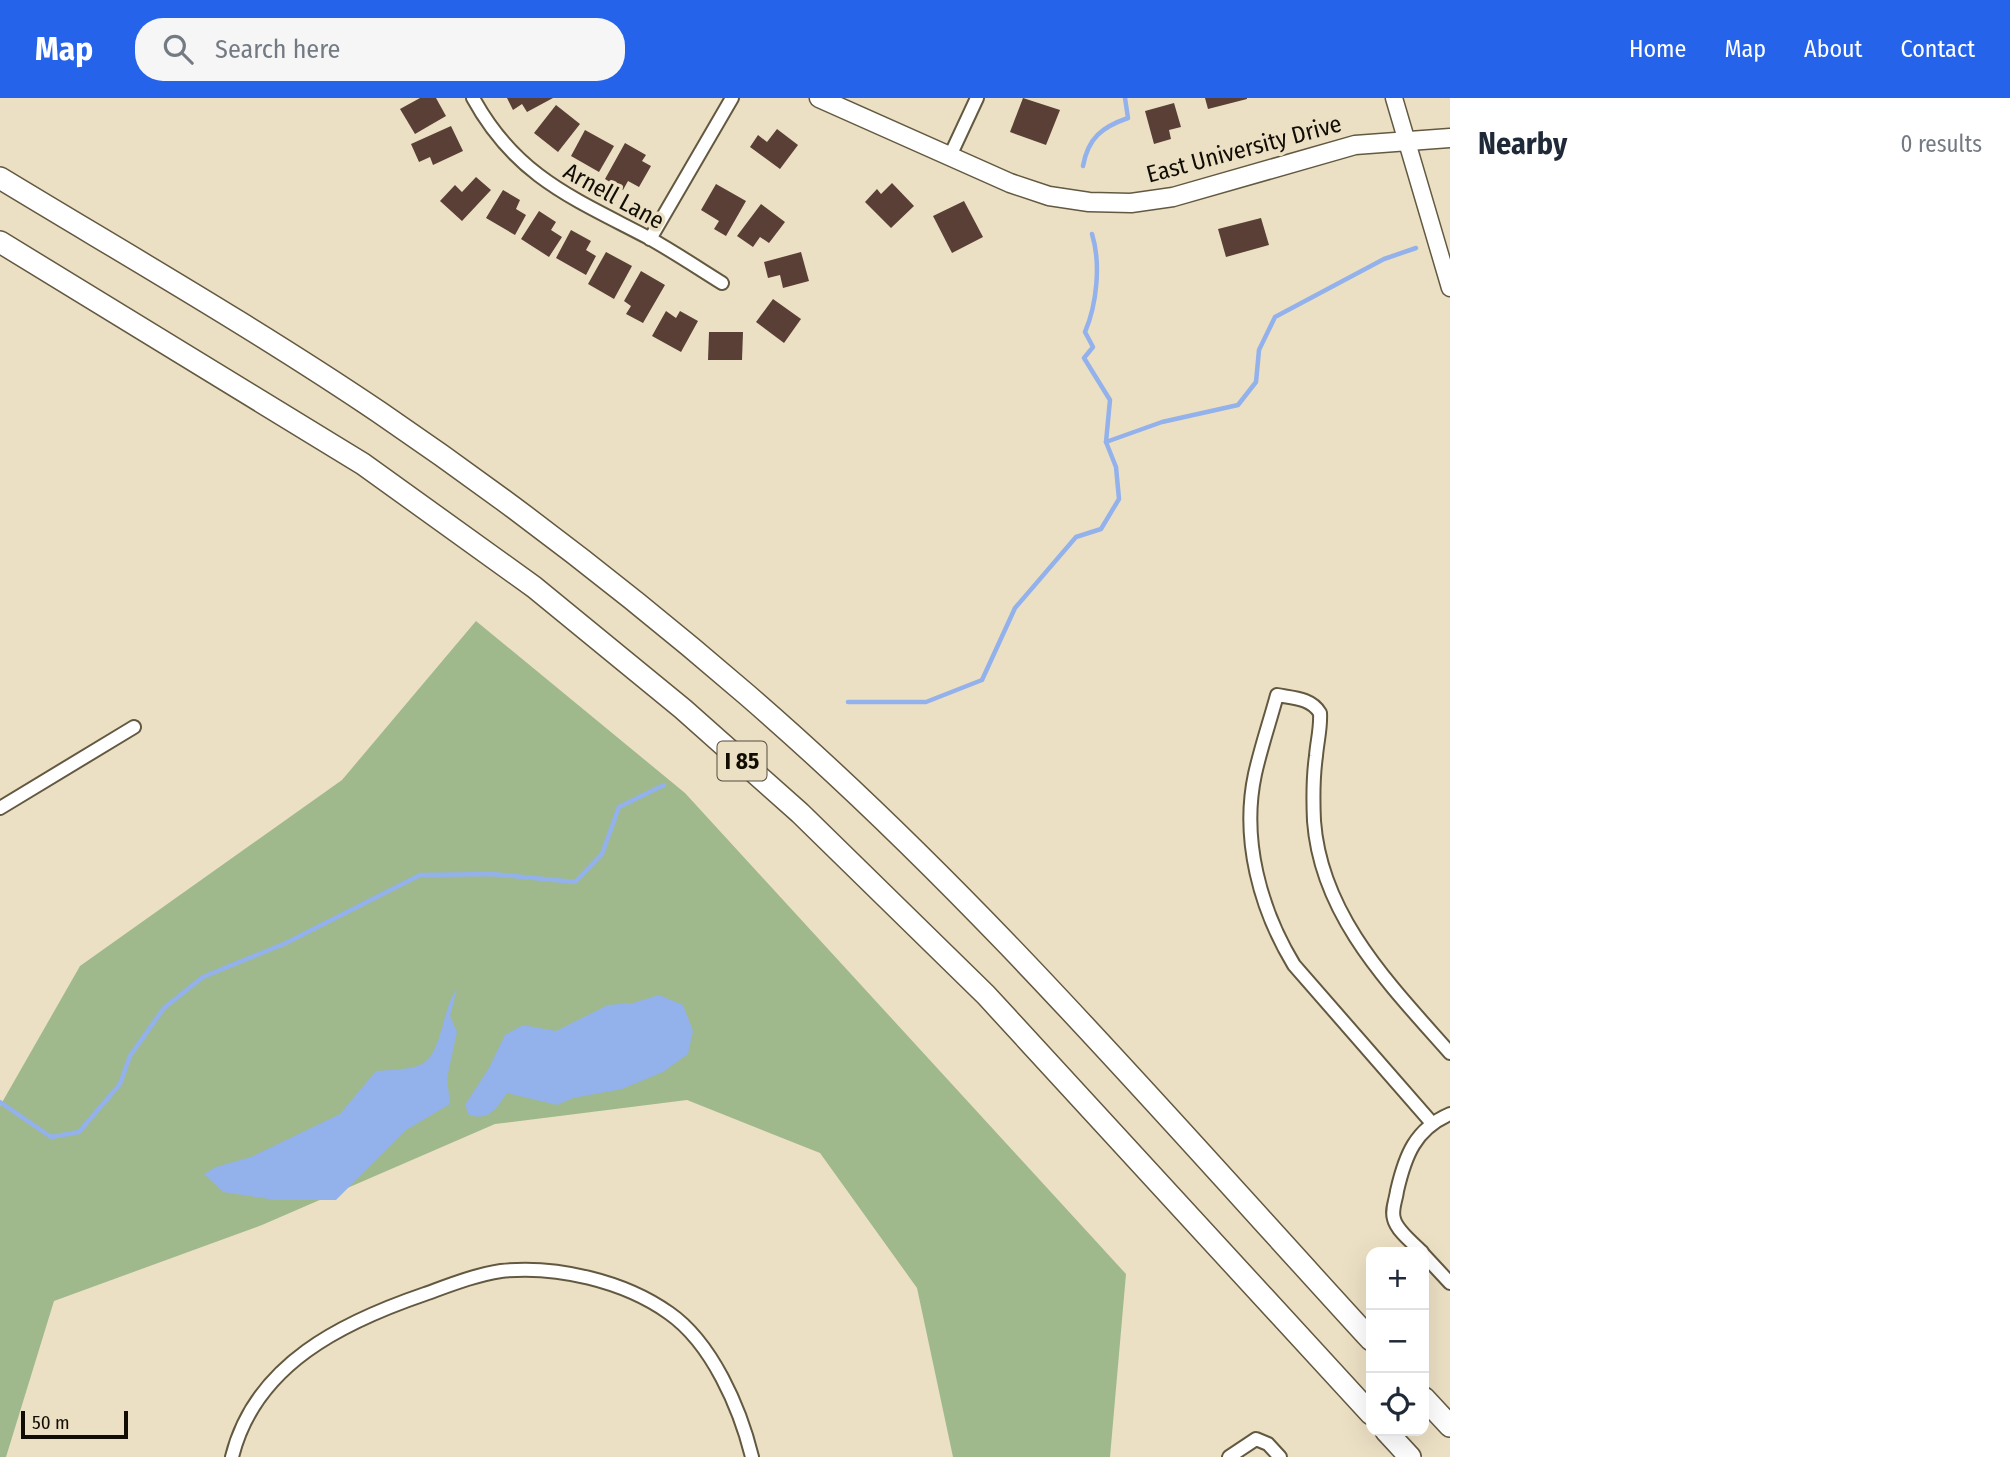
<!DOCTYPE html>
<html lang="en">
<head>
<meta charset="utf-8">
<style>
	:root { --surface:#fff; --page:#f6f6f7; --text:#1f2937; --muted:#747a83; --line:#e0e1e3; --accent:#2563eb }
	body { margin:0; font-family:"Fira Sans Condensed",sans-serif; background:var(--page); color:var(--text) }
	.controls { position:absolute; right:21px; bottom:21px; display:grid; overflow:hidden; border-radius:14px; box-shadow:0 7px 28px #0002 }
	.controls button { width:63px; height:63px; display:grid; place-items:center; padding:0; border:0; border-bottom:2px solid var(--line); background:var(--surface); color:var(--text); font:35px sans-serif }
	.scale { position:absolute; left:21px; bottom:18px; width:107px; box-sizing:border-box; padding-left:7px; border:4px solid #110d04; border-top:0; font-size:19px; line-height:24px; white-space:nowrap; color:#110d04; -webkit-text-stroke:5px #ece0c4; paint-order:stroke }
	.list { margin:0; padding:0; list-style:none }
	h2 { display:flex; justify-content:space-between; align-items:center; height:91px; margin:0; padding:0 28px; font-size:30px }
	h2 small { font-size:23px; font-weight:400; color:var(--muted) }
	.icon { flex:none; width:38px; height:38px; fill:none; stroke:currentColor; stroke-width:2; stroke-linecap:round; stroke-linejoin:round }
	.map { position:relative; flex:none; width:1450px; height:1359px; overflow:hidden }
	header { display:flex; align-items:center; gap:42px; box-sizing:border-box; height:98px; padding:0 35px; background:var(--accent); color:#fff }
	header strong { font-size:33px }
	nav { display:flex; gap:38px; margin-inline-start:auto; font-size:24px }
	.search { width:490px; height:63px; background:var(--page); display:flex; align-items:center; gap:18px; box-sizing:border-box; padding:0 24px; border-radius:28px; color:var(--muted); font-size:26px }
	main { display:flex }
	aside { flex:1; background:var(--surface) }
	.map>svg:first-child { display:block }
</style>
</head>
<body>
<header>
<strong>Map</strong>
<div class="search"><svg class="icon" aria-label="search" viewBox="0 0 24 24"><circle cx="10" cy="10" r="6"/><path d="M15 15l6 6"/></svg>Search here</div>
<nav><a>Home</a><a>Map</a><a>About</a><a>Contact</a></nav>
</header>
<main>
<div class="map">
<svg width="1450" height="1359" viewBox="0 0 1450 1359">
	<rect width="100%" height="100%" fill="#ece0c4"/>
	<polygon fill="#9fb98d" points="476,523 685,695 1126,1176 1110,1359 953,1359 917,1190 820,1055 687,1002 495,1026 262,1127 54,1203 6,1359 0,1359 0,1008 80,868 342,682"/>
	<g fill="#93b1eb">
		<path d="M457,891L450,918L457,934L447,980L450,1006L406,1032L336,1102H276L223,1094L204,1076L216,1069L251,1059L340,1016L376,973C389,972 407,972 420,967C443,957 441,912 457,891Z"/>
		<path d="M659,897L683,907L693,933L688,956L663,974L622,991L573,1000L557,1007L507,995C496,1011 489,1023 469,1017L465,1007L489,970L505,937L523,927L556,933L608,907L633,905Z"/>
	</g>
	<g fill="none" stroke-linecap="round" stroke-linejoin="round">
		<g stroke="#93b1eb" stroke-width="4.5">
			<path d="M1083,68C1088,40 1102,29 1128,20L1125,0"/>
			<path d="M1092,136C1101,165 1097,206 1085,234L1093,249L1084,260L1110,302L1106,344"/>
			<polyline points="848,604 926,604 982,582 1015,510 1076,439 1101,431 1119,401 1116,369 1106,344 1162,324 1238,307 1256,284 1259,252 1275,219 1384,161 1416,150"/>
			<polyline points="0,1004 51,1039 79,1034 120,986 130,958 164,910 203,879 286,845 420,777 492,776 575,784 602,756 619,709 664,687"/>
		</g>
	</g>
	<g fill="#593f35">
		<polygon points="420,0 436,0 446,18 415,36 400,11"/>
		<polygon points="507,0 553,0 527,14 522,6 513,12"/>
		<polygon points="1023,0 1060,12 1046,47 1010,34"/>
		<polygon points="1205,0 1247,0 1247,1 1208,11"/>
		<polygon points="1174,5 1181,29 1169,32 1171,41 1154,46 1145,13"/>
		<polygon points="556,7 580,26 558,54 534,35"/>
		<polygon points="451,28 463,53 433,67 430,59 419,64 411,46"/>
		<polygon points="777,31 798,47 780,71 750,49 758,37 767,44"/>
		<polygon points="585,32 614,48 599,74 571,58"/>
		<polygon points="625,45 646,57 642,63 651,68 639,89 628,83 623,92 605,81"/>
		<polygon points="476,79 491,92 462,123 440,103 455,87 462,94"/>
		<polygon points="892,85 914,108 891,130 865,104 877,91 881,96"/>
		<polygon points="716,86 746,103 726,138 714,131 719,123 701,112"/>
		<polygon points="503,92 520,102 516,111 526,117 515,137 486,120"/>
		<polygon points="964,103 983,139 952,155 933,118"/>
		<polygon points="761,106 785,124 769,145 760,139 753,149 737,138"/>
		<polygon points="539,113 556,124 551,132 562,139 549,159 521,141"/>
		<polygon points="1261,120 1269,147 1226,159 1218,131"/>
		<polygon points="571,132 591,143 586,152 596,158 586,177 556,160"/>
		<polygon points="606,154 632,168 614,201 588,186"/>
		<polygon points="801,154 809,183 783,190 780,177 768,180 764,164"/>
		<polygon points="641,173 665,187 643,225 626,216 631,208 624,203"/>
		<polygon points="773,201 801,221 784,245 756,224"/>
		<polygon points="666,213 676,220 680,213 698,223 681,254 652,238"/>
		<polygon points="709,234 743,234 742,262 708,262"/>
	</g>
	<g fill="none" stroke-linecap="round" stroke-linejoin="round">
		<defs>
			<g id="minor">
				<path d="M473,0C516,79 575,101 649,140C674,154 698,170 722,185"/>
				<polyline points="950,58 977,0"/>
				<polyline points="650,141 732,0"/>
				<polyline points="0,710 134,629"/>
				<path d="M1431,1024L1294,867C1260,811 1241,741 1255,676C1261,649 1270,623 1277,597C1293,600 1311,600 1320,615C1321,630 1317,644 1316,658C1313,679 1313,701 1314,723C1321,818 1390,887 1450,955"/>
				<path d="M1422,1154C1413,1145 1397,1133 1394,1121C1391,1112 1396,1102 1397,1093C1405,1058 1415,1031 1450,1016"/>
				<polyline points="1424,1157 1450,1185"/>
				<path d="M232,1359C255,1266 343,1224 425,1196C450,1187 475,1177 501,1173C556,1167 624,1183 669,1215C712,1245 740,1310 752,1359"/>
				<polyline points="1229,1359 1256,1341 1268,1346 1280,1359"/>
			</g>
			<polyline id="tertiary" points="1394,0 1450,190"/>
			<polyline id="secondary" points="819,0 1010,85 1049,98 1089,104 1131,105 1173,99 1355,47 1450,40"/>
			<g id="motorway">
				<path d="M0,80C127,157 256,231 379,314C507,401 629,495 746,596C973,792 1169,1022 1371,1242"/>
				<polyline points="0,144 363,366 534,489 683,611 800,715 986,897 1371,1316"/>
				<polyline points="1424,1300 1450,1328"/>
				<polyline points="1386,1333 1410,1359"/>
			</g>
		</defs>
		<use href="#minor" stroke="#635940" stroke-width="16"/>
		<use href="#tertiary" stroke="#635940" stroke-width="19"/>
		<use href="#secondary" stroke="#635940" stroke-width="21"/>
		<use href="#motorway" stroke="#635940" stroke-width="24"/>
		<use href="#minor" stroke="#fff" stroke-width="12"/>
		<use href="#tertiary" stroke="#fff" stroke-width="16"/>
		<use href="#secondary" stroke="#fff" stroke-width="18"/>
		<use href="#motorway" stroke="#fff" stroke-width="21"/>
	</g>
	<g text-anchor="middle" dominant-baseline="central" stroke-width="7" stroke-linejoin="round" paint-order="stroke">
		<rect fill="#ece0c4" stroke="#534c3e" stroke-width="2" x="717.5" y="643.5" width="49" height="39" rx="5"/>
		<g font-size="23" font-weight="bold" fill="#110d04">
			<text x="742" y="663">I 85</text>
		</g>
		<g font-size="24" fill="#110d04" stroke="#ece0c4">
			<text transform="translate(1244 51) rotate(-15)">East University Drive</text>
			<text transform="translate(614 98) rotate(29)">Arnell Lane</text>
		</g>
	</g>
</svg>
<div class="controls">
<button>+</button>
<button>−</button>
<button><svg class="icon" aria-label="locate" viewBox="0 0 24 24"><circle cx="12" cy="12" r="6"/><path d="M12 2v4M12 18v4M2 12h4M18 12h4"/></svg></button>
</div>
<div class="scale">50 m</div>
</div>
<aside>
<h2>Nearby<small>0 results</small></h2>
<ul class="list">
</ul>
</aside>
</main>
</body>
</html>
